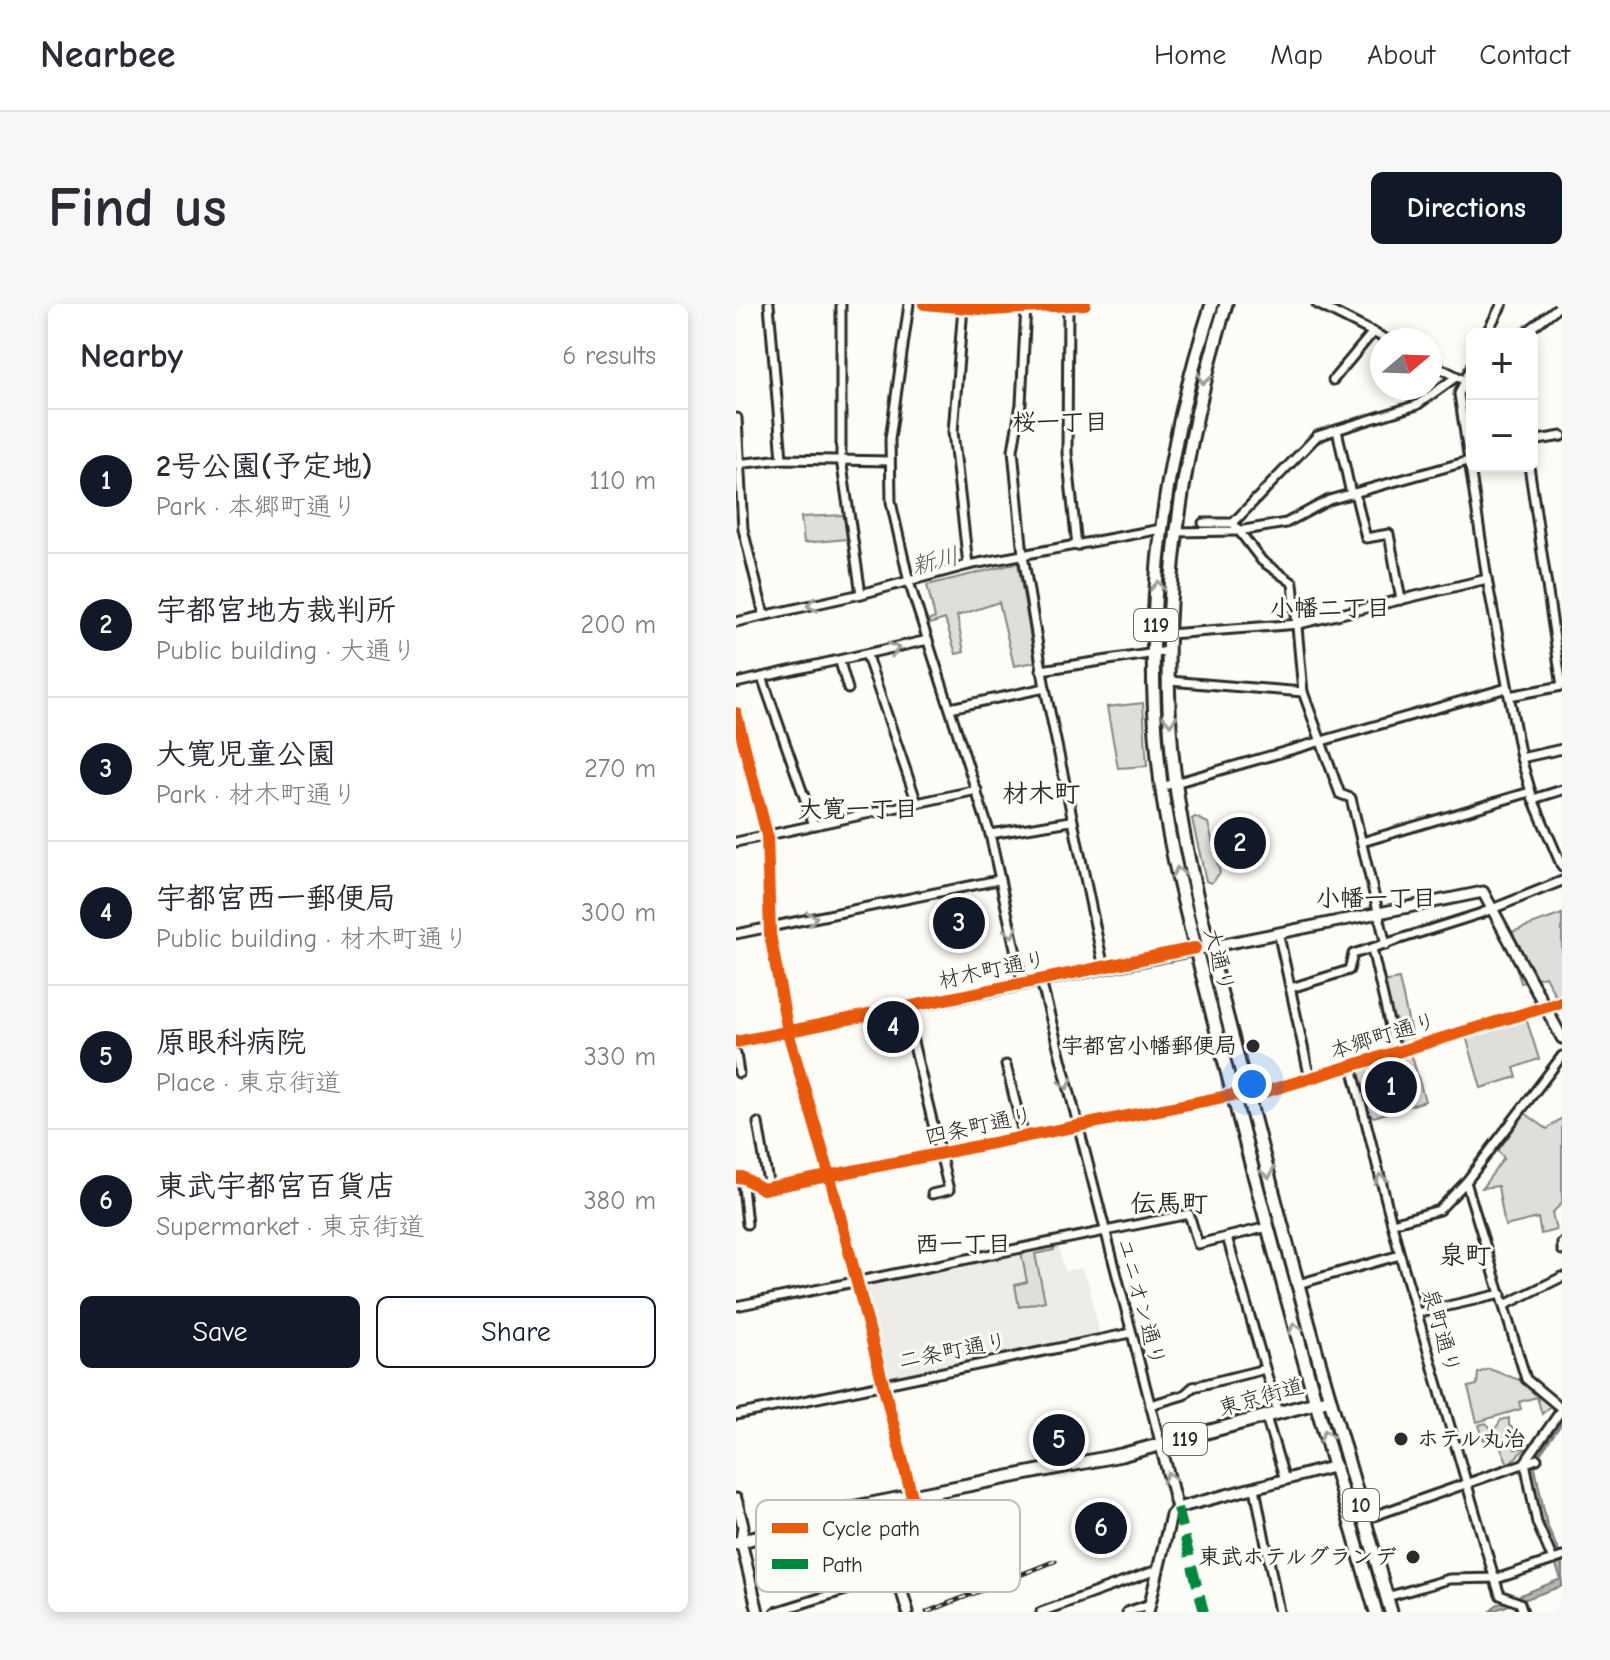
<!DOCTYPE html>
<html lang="en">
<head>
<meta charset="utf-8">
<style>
	:root { --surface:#fff; --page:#f7f7f7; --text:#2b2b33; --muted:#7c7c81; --line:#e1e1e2; --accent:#111827 }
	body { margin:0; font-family:"Comic Neue","Klee One",sans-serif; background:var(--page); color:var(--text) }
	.controls { position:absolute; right:24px; top:24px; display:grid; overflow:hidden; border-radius:12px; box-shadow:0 4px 12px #0003 }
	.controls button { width:72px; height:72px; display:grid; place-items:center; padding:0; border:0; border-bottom:2px solid var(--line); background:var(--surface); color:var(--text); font:40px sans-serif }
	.compass { position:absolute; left:634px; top:24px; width:72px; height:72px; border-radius:50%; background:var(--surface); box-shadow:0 4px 12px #0003; rotate:71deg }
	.you { position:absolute; left:516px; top:780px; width:28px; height:28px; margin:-20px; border:6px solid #fff; border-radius:50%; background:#1a73e8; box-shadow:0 0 0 12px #1a73e833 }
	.badge { display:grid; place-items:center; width:52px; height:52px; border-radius:50%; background:var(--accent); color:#fff; font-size:26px; font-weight:700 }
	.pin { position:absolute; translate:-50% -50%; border:4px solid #fff; box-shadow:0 2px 8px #0006 }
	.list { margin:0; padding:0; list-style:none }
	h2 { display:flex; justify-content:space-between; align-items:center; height:104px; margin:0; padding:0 32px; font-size:34px }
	h2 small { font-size:26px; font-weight:400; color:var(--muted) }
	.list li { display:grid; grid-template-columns:52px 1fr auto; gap:24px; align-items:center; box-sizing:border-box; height:144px; padding:0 32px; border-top:2px solid var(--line) }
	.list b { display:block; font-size:30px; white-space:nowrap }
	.list p { margin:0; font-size:26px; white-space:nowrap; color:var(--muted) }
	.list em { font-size:26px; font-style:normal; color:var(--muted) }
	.actions { display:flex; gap:16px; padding:24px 32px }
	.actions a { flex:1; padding:18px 0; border:2px solid var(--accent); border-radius:12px; text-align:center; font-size:28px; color:var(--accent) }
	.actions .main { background:var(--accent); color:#fff }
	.map { position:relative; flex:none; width:826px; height:1308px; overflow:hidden; border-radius:12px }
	header { display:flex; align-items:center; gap:48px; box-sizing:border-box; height:112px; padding:0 40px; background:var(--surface); border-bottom:2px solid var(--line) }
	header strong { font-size:38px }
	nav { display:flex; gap:44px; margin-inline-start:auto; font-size:28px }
	.intro { display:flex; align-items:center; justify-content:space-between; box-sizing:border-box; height:192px; padding:0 48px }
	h1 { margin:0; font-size:56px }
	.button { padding:20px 36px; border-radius:12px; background:var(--accent); color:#fff; font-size:28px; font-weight:700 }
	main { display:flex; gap:48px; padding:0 48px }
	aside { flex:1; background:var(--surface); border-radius:12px; box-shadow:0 4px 12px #0003 }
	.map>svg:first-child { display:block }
</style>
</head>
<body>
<header>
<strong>Nearbee</strong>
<nav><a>Home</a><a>Map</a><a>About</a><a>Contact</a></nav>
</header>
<div class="intro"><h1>Find us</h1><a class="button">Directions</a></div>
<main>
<aside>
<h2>Nearby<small>6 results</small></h2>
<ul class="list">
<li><span class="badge">1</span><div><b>2号公園(予定地)</b><p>Park · 本郷町通り</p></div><em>110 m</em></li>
<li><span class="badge">2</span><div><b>宇都宮地方裁判所</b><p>Public building · 大通り</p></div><em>200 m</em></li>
<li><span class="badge">3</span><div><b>大寛児童公園</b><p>Park · 材木町通り</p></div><em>270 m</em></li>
<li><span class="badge">4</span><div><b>宇都宮西一郵便局</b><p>Public building · 材木町通り</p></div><em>300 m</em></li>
<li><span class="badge">5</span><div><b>原眼科病院</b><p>Place · 東京街道</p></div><em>330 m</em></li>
<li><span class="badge">6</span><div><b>東武宇都宮百貨店</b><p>Supermarket · 東京街道</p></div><em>380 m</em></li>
</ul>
<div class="actions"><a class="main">Save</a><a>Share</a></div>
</aside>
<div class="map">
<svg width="826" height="1308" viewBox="0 0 826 1308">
	<rect width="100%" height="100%" fill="#fdfcf7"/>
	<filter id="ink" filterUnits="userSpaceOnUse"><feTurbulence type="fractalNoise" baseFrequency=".0125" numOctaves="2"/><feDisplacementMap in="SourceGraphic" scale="16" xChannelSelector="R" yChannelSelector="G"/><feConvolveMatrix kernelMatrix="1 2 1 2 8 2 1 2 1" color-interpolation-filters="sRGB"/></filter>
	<g filter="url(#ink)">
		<polygon fill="#edece8" points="322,940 329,967 345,964 352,978 364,1031 153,1075 149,1073 129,978"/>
		<g fill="#dfdeda" stroke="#858482" stroke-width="2">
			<polygon points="108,211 111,235 68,239 65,213"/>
			<polygon points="282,259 299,358 278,362 263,298 221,312 228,348 220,350 209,315 194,320 192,317 199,314 191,281"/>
			<polygon points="407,399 411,462 382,464 371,403"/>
			<polygon points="459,513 472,519 484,569 475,579 470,577 456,515"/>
			<polygon points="226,589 229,600 238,599 244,629 206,637 201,610 219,606 216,591"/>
			<polygon points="826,610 826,692 819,691 809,672 785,679 770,630"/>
			<polygon points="663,675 677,738 666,742 659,714 654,714 646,678"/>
			<polygon points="790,714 803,755 778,764 781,773 745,784 730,732"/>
			<polygon points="675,749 689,797 638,813 632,810 621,769 624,763"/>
			<polygon points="789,809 811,825 826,814 826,899 816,909 820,926 805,930 802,914 769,922 762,882 746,884 768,854 762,847"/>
			<polygon points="317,941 318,946 299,950 309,997 283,1003 279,981 291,978 285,948"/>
			<polygon points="753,1065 789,1078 815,1102 806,1110 801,1093 783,1098 785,1105 741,1118 732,1083 741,1081 742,1069"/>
			<polygon points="773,1114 773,1121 783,1131 778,1138 779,1145 791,1143 772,1160 760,1132 748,1136 743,1121 750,1119 758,1127 765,1116"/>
		</g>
		<polygon fill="#b5b4b1" stroke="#7e7d7b" stroke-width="2" points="826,1110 826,1119 798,1159 811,1221 826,1255 826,1282 754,1308 760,1301 825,1275 804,1220 792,1161 793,1153"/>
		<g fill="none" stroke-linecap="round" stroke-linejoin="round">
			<g stroke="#7e7d7b" stroke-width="2">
				<polyline points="582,139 601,131"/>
				<polyline points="517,204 532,189"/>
				<polyline points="330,247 371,239"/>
				<polyline points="178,281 253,261"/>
				<polyline points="0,322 12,319"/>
			</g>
			<defs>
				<g id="minor">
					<polyline points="33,0 46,155"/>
					<polyline points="105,0 105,155 125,290"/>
					<polyline points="173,0 154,135 155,198 173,278 254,530 287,681"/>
					<polyline points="581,0 652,36"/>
					<polyline points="290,2 285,100 277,146 287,251 309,384 368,664"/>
					<polyline points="332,2 331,149 341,242"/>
					<polyline points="227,3 217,128 232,261"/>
					<polyline points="750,30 766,0"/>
					<polyline points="788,30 826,0"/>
					<polyline points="694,59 724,74"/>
					<polyline points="736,61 723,90 751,275 785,454 797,495 826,563"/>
					<polyline points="597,76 637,28"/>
					<polyline points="1,114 7,225 28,311"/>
					<polyline points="601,126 615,190"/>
					<polyline points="796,137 826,132"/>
					<polyline points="0,160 46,155 154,157"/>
					<polyline points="793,162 826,382"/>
					<polyline points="619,189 630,234 653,230 665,296"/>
					<polyline points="467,219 497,219 581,132 681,101 720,73"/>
					<polyline points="497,219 526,257 557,279 567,388 604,490 615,494 650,641"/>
					<polyline points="438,228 502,227 550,219 593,196 736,156"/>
					<polyline points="0,318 125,290 232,261 425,225"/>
					<polyline points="420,331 563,320 751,275"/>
					<polyline points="131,352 181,499"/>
					<polyline points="104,358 112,385"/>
					<polyline points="305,366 433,347"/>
					<polyline points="26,373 78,521"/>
					<polyline points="433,377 567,388"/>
					<polyline points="0,379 192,336"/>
					<polyline points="773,392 826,382"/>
					<polyline points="214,404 309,384"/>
					<polyline points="0,409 31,531 34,630 52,728 94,873 176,1193"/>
					<polyline points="785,454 826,445"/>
					<polyline points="425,483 771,384"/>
					<polyline points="797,495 826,486"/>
					<polyline points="254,530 335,517"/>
					<polyline points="0,538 241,486"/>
					<polyline points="626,538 794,488"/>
					<polyline points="0,630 262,576"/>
					<polyline points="543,632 574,775"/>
					<polyline points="636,645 660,749"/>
					<polyline points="305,677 425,1142"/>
					<polyline points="555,684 613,666 617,650 746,609 826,577"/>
					<polyline points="169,705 213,886 196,890"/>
					<polyline points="0,750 3,769"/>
					<polyline points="270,761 288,833"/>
					<polyline points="616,763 664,951 758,1273 764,1291 784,1299 787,1308"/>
					<polyline points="22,819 33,884"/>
					<polyline points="6,873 11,920"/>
					<polyline points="0,874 6,873 27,885 497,791"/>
					<polyline points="730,878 826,752"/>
					<polyline points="656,919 703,906 730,878 790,1075 826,1105"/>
					<polyline points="491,933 542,1109"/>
					<polyline points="826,939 826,946"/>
					<polyline points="562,980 664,951"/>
					<polyline points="769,1001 826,973"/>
					<polyline points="0,1002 453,910 462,940 532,923"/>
					<polyline points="681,1009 765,990"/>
					<polyline points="414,1101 448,1091 457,1083 529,1065"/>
					<polyline points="0,1111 395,1029"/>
					<polyline points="530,1113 549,1176"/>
					<polyline points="519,1184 543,1308"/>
					<polyline points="629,1215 801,1155"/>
					<polyline points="817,1256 801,1219 789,1158 826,1105"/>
					<polyline points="651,1293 713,1275 763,1274 826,1253"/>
					<polyline points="39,1308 161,1270"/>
					<polyline points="305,1308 421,1266"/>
					<polyline points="391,1308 414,1300"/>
				</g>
				<g id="tertiary">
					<polyline points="188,0 256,6 349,0"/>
					<polyline points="0,738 747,588 826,734"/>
					<polyline points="497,791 512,793 826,698"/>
					<polyline points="425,1142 441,1204"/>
					<polyline points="0,1195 7,1222 5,1237 22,1308"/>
					<polyline points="139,1199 172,1308"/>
					<polyline points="441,1204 600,1162"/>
					<polyline points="412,1308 435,1211 441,1204"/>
				</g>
				<g id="primary">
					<polyline points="594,1095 655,1308"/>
					<polyline points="580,1099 640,1308"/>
				</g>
				<g id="trunk">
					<path d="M476,0C429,143 407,303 422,453C430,541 456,628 477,713C510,842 544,971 580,1099"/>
					<path d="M0,1239L120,1203L385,1151L594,1095C559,975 528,853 496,732C472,639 445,544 436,448C422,296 446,146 490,0"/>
				</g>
			</defs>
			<use href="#minor" stroke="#2b2b2b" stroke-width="13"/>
			<use href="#tertiary" stroke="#2b2b2b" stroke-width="15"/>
			<use href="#primary" stroke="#2b2b2b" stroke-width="17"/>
			<use href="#trunk" stroke="#2b2b2b" stroke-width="17"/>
			<use href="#minor" stroke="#fdfcf7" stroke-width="7"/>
			<use href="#tertiary" stroke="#fdfcf7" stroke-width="9"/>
			<use href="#primary" stroke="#fdfcf7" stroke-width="11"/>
			<use href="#trunk" stroke="#fdfcf7" stroke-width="11"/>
			<defs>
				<polyline id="rail" points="191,1308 319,1257"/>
			</defs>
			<use href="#rail" stroke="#2b2b2b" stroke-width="5"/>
			<use href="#rail" stroke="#fdfcf7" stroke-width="2" stroke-dasharray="6" stroke-linecap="butt"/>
			<polyline stroke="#00873e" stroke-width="10" stroke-dasharray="20 10" stroke-linecap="butt" points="441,1204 468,1308"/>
			<defs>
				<g id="cycleway">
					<polyline points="188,0 256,6 349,0"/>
					<polyline points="0,409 31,531 34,630 52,728 94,873 176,1193"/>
					<polyline points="0,738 459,644"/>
					<polyline points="0,874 6,873 27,885 497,791 512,793 826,698"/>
				</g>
			</defs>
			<use href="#cycleway" stroke="#fdfcf7" stroke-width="17"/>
			<use href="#cycleway" stroke="#e8590c" stroke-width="12"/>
		</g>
		<defs><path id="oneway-chevron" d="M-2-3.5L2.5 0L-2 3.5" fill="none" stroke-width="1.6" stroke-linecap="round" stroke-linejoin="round" transform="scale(2)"/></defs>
		<g stroke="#9e9e9b">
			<use href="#oneway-chevron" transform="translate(468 75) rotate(104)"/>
			<use href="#oneway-chevron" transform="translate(422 282) rotate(-87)"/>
			<use href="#oneway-chevron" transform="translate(76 301) rotate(168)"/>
			<use href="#oneway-chevron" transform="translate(158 345) rotate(-15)"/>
			<use href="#oneway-chevron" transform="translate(434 416) rotate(88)"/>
			<use href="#oneway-chevron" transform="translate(442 568) rotate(-102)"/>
			<use href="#oneway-chevron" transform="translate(76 614) rotate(-12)"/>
			<use href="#oneway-chevron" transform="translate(275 628) rotate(77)"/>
			<use href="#oneway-chevron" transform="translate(330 780) rotate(76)"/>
			<use href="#oneway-chevron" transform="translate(532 869) rotate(75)"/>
			<use href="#oneway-chevron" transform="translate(645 875) rotate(-104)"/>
			<use href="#oneway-chevron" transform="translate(559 1024) rotate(-105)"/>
			<use href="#oneway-chevron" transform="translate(590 1131) rotate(-107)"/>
			<use href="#oneway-chevron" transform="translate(433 1173) rotate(-105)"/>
		</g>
	</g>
	<g fill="#2b2b2b" stroke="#fdfcf7" stroke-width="3">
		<circle cx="517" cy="742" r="8"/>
		<circle cx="665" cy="1135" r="8"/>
		<circle cx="677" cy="1253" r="8"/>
	</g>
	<g text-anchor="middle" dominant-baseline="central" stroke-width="6" stroke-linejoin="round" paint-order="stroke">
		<g fill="#fdfcf7" stroke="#6a6a68" stroke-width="2">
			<rect x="398" y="305" width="44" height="32" rx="6"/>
			<rect x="427" y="1119" width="44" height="32" rx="6"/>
			<rect x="607" y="1185" width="36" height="32" rx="6"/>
		</g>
		<g font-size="20" font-weight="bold" fill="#2b2b2b">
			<text x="420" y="321">119</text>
			<text x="449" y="1135">119</text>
			<text x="625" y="1201">10</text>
		</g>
		<g font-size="22" fill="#2b2b2b" stroke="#fdfcf7">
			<text transform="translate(483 656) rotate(76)">大通り</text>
			<text transform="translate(256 666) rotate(-12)">材木町通り</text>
			<text transform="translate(647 732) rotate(-17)">本郷町通り</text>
			<text transform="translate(243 822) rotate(-12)">四条町通り</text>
			<text transform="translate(405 998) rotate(75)">ユニオン通り</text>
			<text transform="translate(705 1027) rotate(74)">泉町通り</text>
			<text transform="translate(217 1047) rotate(-11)">二条町通り</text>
			<text transform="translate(525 1093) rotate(-16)">東京街道</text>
		</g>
		<g font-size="22" font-weight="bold" fill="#2b2b2b" stroke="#fdfcf7" text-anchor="end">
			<text x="501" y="742">宇都宮小幡郵便局</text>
			<text x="681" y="1135" text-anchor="start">ホテル丸治</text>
			<text x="661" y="1253">東武ホテルグランデ</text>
		</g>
		<g font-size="24" font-weight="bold" fill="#2b2b2b" stroke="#fdfcf7">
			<text x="324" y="118">桜一丁目</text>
			<text x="594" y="304">小幡二丁目</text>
			<text x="122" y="505">大寛一丁目</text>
			<text x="640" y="594">小幡一丁目</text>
			<text x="227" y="940">西一丁目</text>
		</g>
		<g font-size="24" font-style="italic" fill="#5b5b5a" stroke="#fdfcf7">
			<text transform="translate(199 257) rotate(-14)">新川</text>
		</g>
		<g font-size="26" font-weight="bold" fill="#2b2b2b" stroke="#fdfcf7">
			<text x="305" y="490">材木町</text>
			<text x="433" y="900">伝馬町</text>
			<text x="729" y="952">泉町</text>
		</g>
	</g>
	<rect x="20" y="1196" width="264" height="92" rx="12" fill="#fdfcf7" stroke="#bebdba" stroke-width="2"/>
	<rect x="36" y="1219" width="36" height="10" fill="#e8590c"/>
	<rect x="36" y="1255" width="36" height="10" fill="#00873e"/>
	<g font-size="22" fill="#2b2b2b">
		<text x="86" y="1232">Cycle path</text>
		<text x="86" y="1268">Path</text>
	</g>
</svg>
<div class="controls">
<button>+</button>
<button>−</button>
</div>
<svg class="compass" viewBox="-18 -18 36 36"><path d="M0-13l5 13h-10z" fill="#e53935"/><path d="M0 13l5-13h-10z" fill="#7c7c81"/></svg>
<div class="you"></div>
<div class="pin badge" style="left:655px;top:783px">1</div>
<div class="pin badge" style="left:504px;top:539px">2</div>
<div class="pin badge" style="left:223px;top:619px">3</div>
<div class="pin badge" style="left:157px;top:723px">4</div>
<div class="pin badge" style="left:323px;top:1136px">5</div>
<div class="pin badge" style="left:365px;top:1224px">6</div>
</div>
</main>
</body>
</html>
